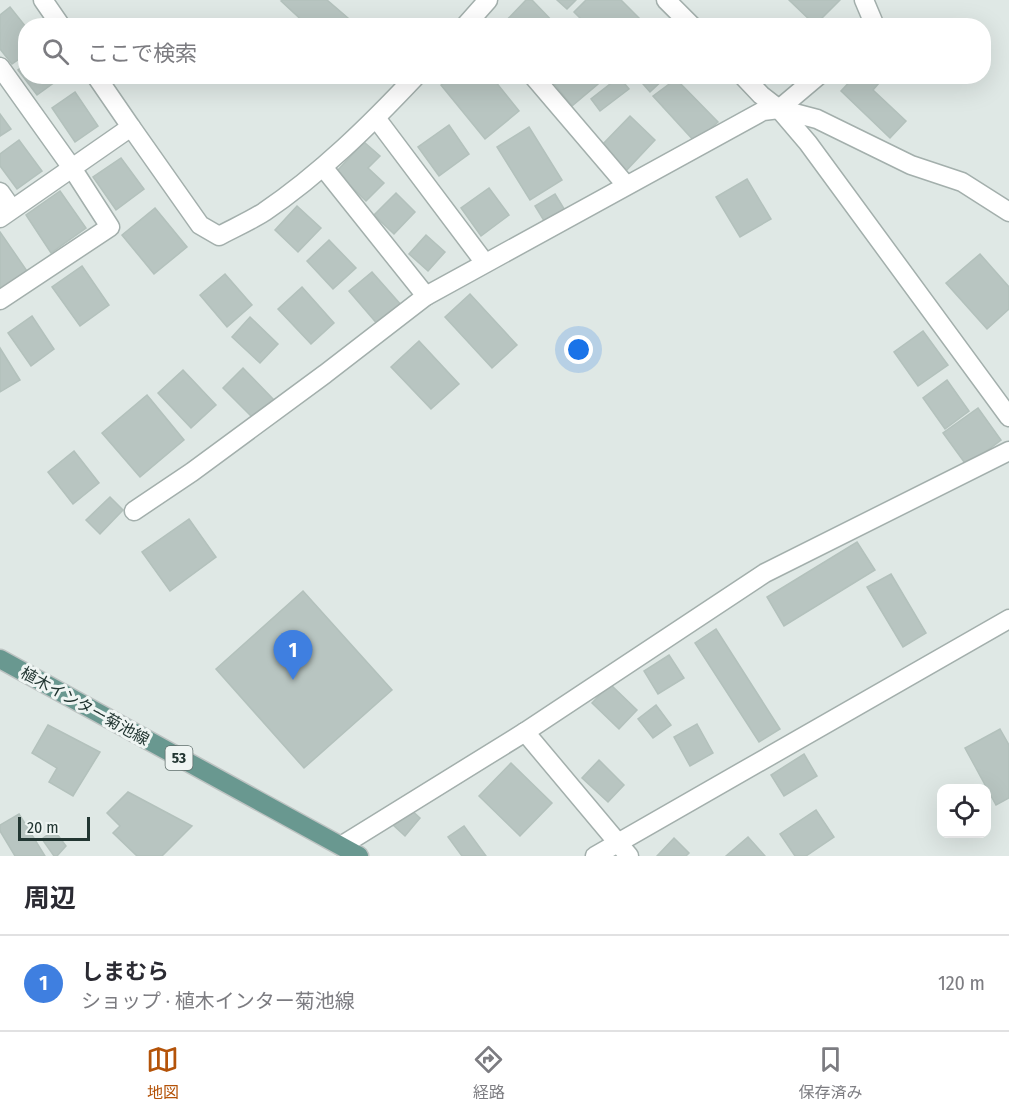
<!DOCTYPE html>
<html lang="ja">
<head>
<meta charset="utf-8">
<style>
	:root { --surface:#fff; --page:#f7f7f7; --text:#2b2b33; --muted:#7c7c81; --line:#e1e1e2; --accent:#b45309 }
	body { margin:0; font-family:"Fira Sans Condensed","Noto Sans JP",sans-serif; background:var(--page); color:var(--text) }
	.controls { position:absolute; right:18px; bottom:18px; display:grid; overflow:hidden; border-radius:12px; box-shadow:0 6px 24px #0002 }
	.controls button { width:54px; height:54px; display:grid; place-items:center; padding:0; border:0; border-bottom:2px solid var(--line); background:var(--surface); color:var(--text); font:30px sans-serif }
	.scale { position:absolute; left:18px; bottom:15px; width:72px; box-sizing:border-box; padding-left:6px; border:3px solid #223632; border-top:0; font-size:16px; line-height:21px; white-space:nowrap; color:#223632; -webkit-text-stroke:4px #eff5f3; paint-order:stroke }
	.you { position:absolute; left:579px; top:350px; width:21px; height:21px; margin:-15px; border:4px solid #fff; border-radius:50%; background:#1a73e8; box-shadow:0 0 0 9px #1a73e833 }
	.badge { display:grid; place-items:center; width:39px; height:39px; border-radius:50%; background:var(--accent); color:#fff; font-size:20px; font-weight:700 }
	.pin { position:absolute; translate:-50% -50px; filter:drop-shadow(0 2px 3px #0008) }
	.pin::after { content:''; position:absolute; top:32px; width:21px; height:18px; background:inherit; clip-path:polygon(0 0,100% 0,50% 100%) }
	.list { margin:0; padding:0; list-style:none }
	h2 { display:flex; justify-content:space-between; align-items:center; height:78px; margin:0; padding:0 24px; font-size:26px }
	h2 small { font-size:20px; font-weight:400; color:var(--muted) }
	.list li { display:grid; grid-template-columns:39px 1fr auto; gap:18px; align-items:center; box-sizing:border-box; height:96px; padding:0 24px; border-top:2px solid var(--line) }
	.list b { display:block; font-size:22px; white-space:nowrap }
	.list p { margin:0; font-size:20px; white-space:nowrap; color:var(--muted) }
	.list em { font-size:20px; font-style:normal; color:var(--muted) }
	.icon { flex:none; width:33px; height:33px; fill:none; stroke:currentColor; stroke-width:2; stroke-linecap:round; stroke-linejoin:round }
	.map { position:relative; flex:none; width:1009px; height:856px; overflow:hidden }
	.search { position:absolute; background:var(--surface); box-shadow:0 6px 24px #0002; left:18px; right:18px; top:18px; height:66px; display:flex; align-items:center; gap:15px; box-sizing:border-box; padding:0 21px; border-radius:24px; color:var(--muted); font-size:22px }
	.sheet { height:174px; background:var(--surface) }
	nav { display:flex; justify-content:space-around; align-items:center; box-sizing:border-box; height:84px; border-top:2px solid var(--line); background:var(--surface); font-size:16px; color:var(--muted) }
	nav a { display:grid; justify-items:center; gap:3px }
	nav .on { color:var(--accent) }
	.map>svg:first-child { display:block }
</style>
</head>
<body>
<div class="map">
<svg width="1009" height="856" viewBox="0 0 1009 856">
	<rect width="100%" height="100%" fill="#dfe8e5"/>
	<g fill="#b8c5c1" stroke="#b3c1bc" stroke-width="1.5">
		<polygon points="283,0 327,0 348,18 341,26 308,26 281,1"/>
		<polygon points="526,0 532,0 557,26 501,26"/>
		<polygon points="557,0 576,0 567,9"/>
		<polygon points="586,0 621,0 642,21 638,26 588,26 574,12"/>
		<polygon points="789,0 840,0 815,25"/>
		<polygon points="10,7 26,27 26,54 12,64 0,49 0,15"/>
		<polygon points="26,64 26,76 57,76 59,79 37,95 18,70"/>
		<polygon points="452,76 491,76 519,111 485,139 441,85"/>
		<polygon points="548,76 593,76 598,84 572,106"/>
		<polygon points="636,76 667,76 650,92"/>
		<polygon points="855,76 885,76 873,90 906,121 890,138 841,91"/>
		<polygon points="619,77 629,89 600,111 591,99"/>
		<polygon points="676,79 718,122 695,142 653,96"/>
		<polygon points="75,92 98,126 75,142 52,108"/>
		<polygon points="0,114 11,129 0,136"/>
		<polygon points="630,116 655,140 625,172 600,147"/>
		<polygon points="449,125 469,154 439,176 418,147"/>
		<polygon points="529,127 562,180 530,200 497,147"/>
		<polygon points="19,140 42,171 17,189 0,166 0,154"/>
		<polygon points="364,142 380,156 368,168 384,183 366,201 336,172"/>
		<polygon points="121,158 144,189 116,210 93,177"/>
		<polygon points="747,179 771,219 740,237 716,197"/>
		<polygon points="489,188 509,215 481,236 461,208"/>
		<polygon points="60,191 86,228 51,253 26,215"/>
		<polygon points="396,193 415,212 394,234 374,215"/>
		<polygon points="555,194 566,212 546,224 535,206"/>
		<polygon points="297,206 321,228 298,252 275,230"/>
		<polygon points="155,208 187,247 154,274 122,235"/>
		<polygon points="0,232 27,271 0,291"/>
		<polygon points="426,235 445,252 428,271 409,254"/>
		<polygon points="329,240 356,268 333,289 307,261"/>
		<polygon points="980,254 1009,287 1009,309 987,329 946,283"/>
		<polygon points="82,266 109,305 80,326 52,287"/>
		<polygon points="372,272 402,306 379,326 349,291"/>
		<polygon points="225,274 252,305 227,327 200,295"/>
		<polygon points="302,287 334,323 311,344 278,309"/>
		<polygon points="470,294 517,345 492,368 445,317"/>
		<polygon points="32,316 54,349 31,366 8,333"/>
		<polygon points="250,317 278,344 260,363 232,337"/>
		<polygon points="923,331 948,365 918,386 894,352"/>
		<polygon points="419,341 459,384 431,409 391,367"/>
		<polygon points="0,348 20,380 0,392"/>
		<polygon points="243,368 275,401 255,420 223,388"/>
		<polygon points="183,370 216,405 191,428 158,393"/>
		<polygon points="947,380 969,411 945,429 923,398"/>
		<polygon points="147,395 184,440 140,477 102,433"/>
		<polygon points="978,408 1001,440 967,466 943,433"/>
		<polygon points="74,451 99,483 73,504 48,472"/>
		<polygon points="110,497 123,510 100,534 86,520"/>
		<polygon points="189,519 216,557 170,591 142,552"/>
		<polygon points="857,542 875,570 784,626 767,597"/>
		<polygon points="891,574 926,633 903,647 867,587"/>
		<polygon points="303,591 392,690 304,768 216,669"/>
		<polygon points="716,629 780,729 759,742 695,643"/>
		<polygon points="669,655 684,678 658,694 644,671"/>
		<polygon points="610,684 637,710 619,729 592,703"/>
		<polygon points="656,705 671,725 653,738 638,719"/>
		<polygon points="697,724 713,753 690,766 674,737"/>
		<polygon points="48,725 100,752 73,796 49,782 57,768 32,753"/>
		<polygon points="1000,729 1009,745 1009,798 996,805 965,748"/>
		<polygon points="804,754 817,776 784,796 771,775"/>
		<polygon points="599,760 624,785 608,802 582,778"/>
		<polygon points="511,763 552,803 520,836 479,796"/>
		<polygon points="128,792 192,826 162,856 137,856 113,833 120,826 107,813"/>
		<polygon points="408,807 420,818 405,836 393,825"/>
		<polygon points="816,810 834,837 806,856 795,856 780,834"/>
		<polygon points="19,814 45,856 15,856 0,831 0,825"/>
		<polygon points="464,826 486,856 462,856 448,837"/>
		<polygon points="54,830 66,846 57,856 54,856 42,839"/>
		<polygon points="748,837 765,856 726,856"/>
		<polygon points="674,838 689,853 686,856 657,856"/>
	</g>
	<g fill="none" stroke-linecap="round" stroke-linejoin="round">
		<defs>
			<g id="minor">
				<polyline points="43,0 61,26"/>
				<polyline points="666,0 692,26"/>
				<polyline points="864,0 875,26"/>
				<polyline points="465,26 488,0"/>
				<polyline points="0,67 72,168 110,227 0,300"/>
				<polyline points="96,76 131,127"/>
				<polyline points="533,76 626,185"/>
				<polyline points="743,76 761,95 779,109 808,143 1009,417"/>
				<polyline points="779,109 818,76"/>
				<polyline points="376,118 485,263"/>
				<polyline points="323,167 426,296"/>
				<polyline points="0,192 12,209"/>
				<path d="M0,218L131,127L200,225L219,236C234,228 250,221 264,212C320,174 369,126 416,76"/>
				<polyline points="134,511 192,472 325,374 426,296 763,111 779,109 817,119 911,165 962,182 1009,212"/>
				<polyline points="525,732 629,856"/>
				<polyline points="341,846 525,732 765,573 1009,451"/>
				<polyline points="595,856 1009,619"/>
			</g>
			<polyline id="primary" points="0,659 359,856"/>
		</defs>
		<use href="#minor" stroke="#a3afac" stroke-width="21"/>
		<use href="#primary" stroke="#bdc3c2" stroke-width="21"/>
		<use href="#minor" stroke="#fff" stroke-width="18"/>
		<use href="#primary" stroke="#699890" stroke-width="18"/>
	</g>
	<g text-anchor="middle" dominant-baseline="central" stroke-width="6" stroke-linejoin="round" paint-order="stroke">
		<rect fill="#eff5f3" stroke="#606f6c" stroke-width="1.5" x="165.5" y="746" width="27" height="24" rx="4.5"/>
		<g font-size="15" font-weight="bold" fill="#223632">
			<text x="179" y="758">53</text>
		</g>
		<g font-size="16" fill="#223632" stroke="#eff5f3">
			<text transform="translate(85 706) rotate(29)">植木インター菊池線</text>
		</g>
	</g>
</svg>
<div class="controls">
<button><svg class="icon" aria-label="locate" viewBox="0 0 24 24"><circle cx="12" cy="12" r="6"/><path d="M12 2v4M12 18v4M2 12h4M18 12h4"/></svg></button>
</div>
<div class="scale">20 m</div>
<div class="you"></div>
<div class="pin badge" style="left:293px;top:680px;background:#3f7fe0">1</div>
<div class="search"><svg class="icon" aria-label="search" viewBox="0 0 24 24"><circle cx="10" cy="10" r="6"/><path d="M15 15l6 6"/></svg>ここで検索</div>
</div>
<section class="sheet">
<h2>周辺<small></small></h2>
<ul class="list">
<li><span class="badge" style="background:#3f7fe0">1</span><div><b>しまむら</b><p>ショップ · 植木インター菊池線</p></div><em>120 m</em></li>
</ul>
</section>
<nav>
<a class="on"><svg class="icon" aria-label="map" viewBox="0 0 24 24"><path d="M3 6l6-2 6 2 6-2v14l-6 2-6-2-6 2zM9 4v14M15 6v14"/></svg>地図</a>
<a><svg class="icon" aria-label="directions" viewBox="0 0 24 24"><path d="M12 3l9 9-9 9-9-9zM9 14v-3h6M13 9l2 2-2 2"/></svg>経路</a>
<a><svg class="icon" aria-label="saved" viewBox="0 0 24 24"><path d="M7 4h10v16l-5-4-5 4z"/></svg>保存済み</a>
</nav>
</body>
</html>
